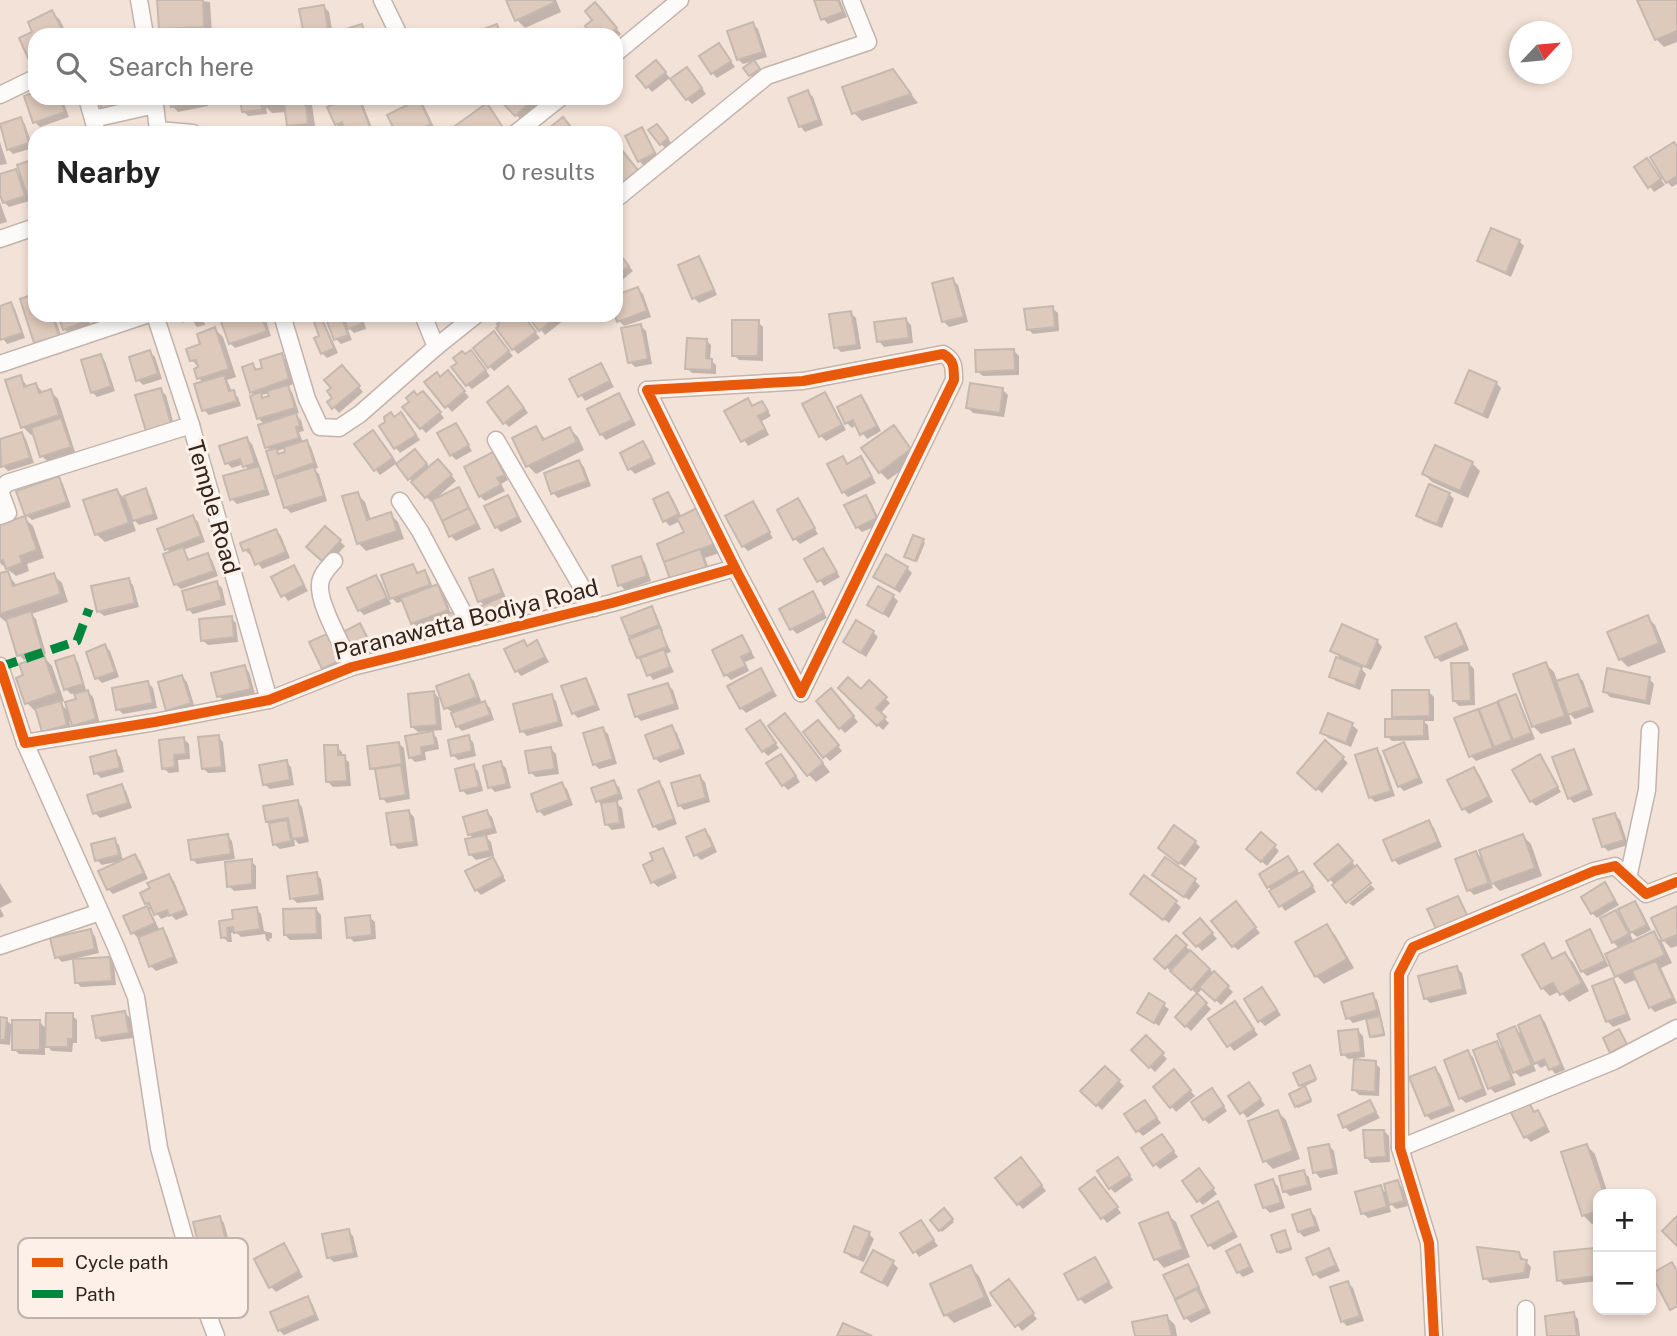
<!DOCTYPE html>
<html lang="en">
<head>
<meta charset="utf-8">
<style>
	:root { --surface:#fff; --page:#f2f2f2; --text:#222; --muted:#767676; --line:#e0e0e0 }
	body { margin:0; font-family:"Public Sans",sans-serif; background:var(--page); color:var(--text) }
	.controls { position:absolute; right:21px; bottom:21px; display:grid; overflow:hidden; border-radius:14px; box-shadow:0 4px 10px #0003 }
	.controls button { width:63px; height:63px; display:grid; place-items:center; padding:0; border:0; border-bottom:2px solid var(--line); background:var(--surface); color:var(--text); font:35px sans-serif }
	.compass { position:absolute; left:1509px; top:21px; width:63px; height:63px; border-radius:50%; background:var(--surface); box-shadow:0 4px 10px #0003; rotate:64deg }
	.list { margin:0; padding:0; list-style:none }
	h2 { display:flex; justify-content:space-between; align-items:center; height:91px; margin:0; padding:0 28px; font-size:30px }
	h2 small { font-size:23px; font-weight:400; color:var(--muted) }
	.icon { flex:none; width:38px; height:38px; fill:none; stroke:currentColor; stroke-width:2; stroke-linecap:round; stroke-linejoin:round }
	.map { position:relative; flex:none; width:1677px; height:1336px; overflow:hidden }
	.search { position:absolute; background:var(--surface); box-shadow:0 4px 10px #0003; left:28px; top:28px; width:595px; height:77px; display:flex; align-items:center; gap:18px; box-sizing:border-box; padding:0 24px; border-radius:21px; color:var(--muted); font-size:26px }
	.panel { position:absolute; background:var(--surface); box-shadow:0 4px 10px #0003; left:28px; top:126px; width:595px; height:196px; border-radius:21px }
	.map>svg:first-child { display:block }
</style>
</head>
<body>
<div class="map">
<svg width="1677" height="1336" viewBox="0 0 1677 1336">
	<rect width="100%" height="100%" fill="#f3e2d7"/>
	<g fill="#0003" fill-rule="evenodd">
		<polygon points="191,0 210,2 212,34 167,35 161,28"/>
		<polygon points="507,0 556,0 561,12 525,28 517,20"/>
		<polygon points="820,0 840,0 847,17 828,24 823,19"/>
		<polygon points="1677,0 1677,42 1664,47 1656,39"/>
		<polygon points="324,7 329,12 333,35 307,35"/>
		<polygon points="600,9 621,34 616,38 616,35 595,35"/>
		<polygon points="52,12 60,20 67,35 35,35 35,62 30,57 35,33"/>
		<polygon points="753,24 758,29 767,57 743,64 738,59"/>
		<polygon points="719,45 735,67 717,78 712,73"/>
		<polygon points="754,62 764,74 755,80 750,75"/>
		<polygon points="661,67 670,78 652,92 638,76"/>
		<polygon points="692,74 706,94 692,104 687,99"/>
		<polygon points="900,80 918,103 862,121 854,113"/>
		<polygon points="808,92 813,97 823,125 805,132 800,126"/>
		<polygon points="35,94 35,98 62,98 69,117 40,127 35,122"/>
		<polygon points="171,98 207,98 208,106 178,112 173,107"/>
		<polygon points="242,98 306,98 312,105 316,132 296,133 289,126 287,112 272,113 266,107 267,114 248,116 243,111"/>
		<polygon points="354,98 358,98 362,102 374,133 348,133 346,127 341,129 336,124"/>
		<polygon points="378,98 391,98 384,104"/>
		<polygon points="501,98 541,98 543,101 521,120"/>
		<polygon points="419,101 424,106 435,129 427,133 398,133"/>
		<polygon points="491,110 506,131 462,133"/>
		<polygon points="20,119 25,124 33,148 13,154 8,149"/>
		<polygon points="641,129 659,158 644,166 639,161"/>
		<polygon points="662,131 672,144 666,149 661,144"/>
		<polygon points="0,142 7,164 0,165"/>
		<polygon points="1677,147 1677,184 1672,187 1667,182"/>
		<polygon points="35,161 35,202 27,195 29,201 9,207 4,202 0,189 0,176 16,171 23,178"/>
		<polygon points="1651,166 1665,185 1654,192 1636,167"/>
		<polygon points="0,202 7,222 0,224"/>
		<polygon points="1519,241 1524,246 1511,277 1485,265 1480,260"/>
		<polygon points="616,251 633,271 616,285"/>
		<polygon points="698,258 703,263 717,295 699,303 694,298"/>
		<polygon points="953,280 958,285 968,322 949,327 944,322"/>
		<polygon points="638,289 643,294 651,317 624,326 619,321"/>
		<polygon points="35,296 35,315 54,315 63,341 41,348 36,342 22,300"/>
		<polygon points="10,304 15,309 25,338 7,344 0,334 0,308"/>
		<polygon points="1052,308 1058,313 1059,331 1033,334 1028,329"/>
		<polygon points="851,313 856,318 861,349 841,352 836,347"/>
		<polygon points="59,315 87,315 91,326 69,334 64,329"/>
		<polygon points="176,315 209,315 202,317 205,325 197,327 192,320 182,323"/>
		<polygon points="238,315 264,315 271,336 235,348 230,343"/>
		<polygon points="345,315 362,315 366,329 354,333 346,325 352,340 341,344 336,339 340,316 348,324"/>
		<polygon points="521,315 540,338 518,354 513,349 513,320"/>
		<polygon points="529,315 561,315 564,320 545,335"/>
		<polygon points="906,320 911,325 913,343 884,347 879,341"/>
		<polygon points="321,321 326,326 338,353 327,358 322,353"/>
		<polygon points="758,322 763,327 763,361 739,360 734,355"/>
		<polygon points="641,326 646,331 652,364 635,367 630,362"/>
		<polygon points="215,329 223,337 236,377 227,380 232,392 238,397 241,406 209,415 204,410 203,383 199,378 200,369 192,360"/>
		<polygon points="499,339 513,356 494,371 489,366"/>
		<polygon points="706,340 711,345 710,360 716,365 716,374 692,373 687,368"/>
		<polygon points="1013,350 1019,356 1019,375 983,376 977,371"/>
		<polygon points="150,352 155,357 162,379 143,385 138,380"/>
		<path d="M281,355L286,360L293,384L287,387L292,392L299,413L295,414L301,420L304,431L299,432L303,443L306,442L311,447L318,468L314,469L319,474L327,501L291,513L286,508L277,481L279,480L275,476L271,451L267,447L265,425L258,418L255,396L251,392L253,365L259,371ZM270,393L271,397L265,399L261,395ZM286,448L288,453L281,455L277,451Z"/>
		<polygon points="100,356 105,361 115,391 97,397 92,392"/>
		<polygon points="466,356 476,357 490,376 472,389 467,385"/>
		<polygon points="601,365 614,387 585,401 571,380"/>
		<polygon points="347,372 363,392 339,413 329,402 335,398"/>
		<polygon points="20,377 29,388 36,385 44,393 50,391 58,399 75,452 47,461 42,456 35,433 31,435 23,427"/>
		<polygon points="452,378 469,397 452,412 427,383"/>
		<polygon points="1496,383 1501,388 1488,419 1462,407 1457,402"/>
		<polygon points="160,390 166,395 175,429 147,430"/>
		<polygon points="1003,390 1008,395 1004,417 973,413 968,408"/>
		<polygon points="513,393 528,413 509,427 504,422"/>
		<polygon points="825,395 830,400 846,430 826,441 821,436"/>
		<polygon points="619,396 624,401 636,425 606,440 601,434 589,410"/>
		<polygon points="417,397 428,398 444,418 426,433 421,428"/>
		<polygon points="861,397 866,402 881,431 867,439 857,425 852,428 847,423"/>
		<polygon points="747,401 754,408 762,403 771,416 762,421 769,435 748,446 727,412"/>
		<polygon points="395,418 405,419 420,440 400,453 381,427"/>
		<polygon points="456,425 472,451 456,460 451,455"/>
		<polygon points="894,427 918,458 888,480 880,472"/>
		<polygon points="536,428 546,440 570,429 578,437 584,450 536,474 528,466"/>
		<polygon points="21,434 26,439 34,463 8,471 3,466 0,458 0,441"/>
		<polygon points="378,438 397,463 380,475 356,445"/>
		<polygon points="247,439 252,444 270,495 237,504 232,499 249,471 244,464 232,468 227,463"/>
		<polygon points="643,443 656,464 635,474 630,469"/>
		<polygon points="493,455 508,480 501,484 505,491 485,501 480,496"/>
		<polygon points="420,456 430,468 443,466 456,481 434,500 458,489 463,494 481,529 456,541 451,536 434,500 431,502 409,478"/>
		<polygon points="842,458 848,465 861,458 876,483 848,497 843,492"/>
		<polygon points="579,462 584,467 591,486 558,498 553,493"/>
		<polygon points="1472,463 1480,471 1468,498 1432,482 1424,474"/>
		<polygon points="58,479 63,484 71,507 32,520 26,515"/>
		<polygon points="145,490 150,496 158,519 139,525 131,517 136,531 105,542 96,534 117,491 129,503"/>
		<polygon points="357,494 365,502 371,520 390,514 398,522 404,539 366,551 358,543"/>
		<polygon points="668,494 673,499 682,518 697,510 722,552 705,558 711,574 677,586 686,533 680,521 670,526 665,521"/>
		<polygon points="1449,494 1454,499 1442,528 1424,521 1418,515"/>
		<polygon points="507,497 512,502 522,522 501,532 496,527"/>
		<polygon points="866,497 871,502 881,524 862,532 857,527"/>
		<polygon points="798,500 818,534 800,544 795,539"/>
		<polygon points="752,503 773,538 748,551 743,546"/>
		<polygon points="193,517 198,522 205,542 183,550 190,561 207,555 212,560 218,576 181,589 175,584 171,553 167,549"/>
		<polygon points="24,518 33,526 44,558 27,564 29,571 16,576 0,563 0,526"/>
		<polygon points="325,528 345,546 328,565 308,547"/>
		<polygon points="276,531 281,536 290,558 262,569 253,554 250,555 245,550"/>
		<polygon points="923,541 925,543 917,562 908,558"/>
		<polygon points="823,550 840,577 824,586 806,560"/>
		<polygon points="640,558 645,563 651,581 625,590 620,585"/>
		<polygon points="413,566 419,574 424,572 429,577 433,588 438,586 443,591 451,614 466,631 465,635 421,627 418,628 413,623 404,601 397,603 392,598"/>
		<polygon points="293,567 308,591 288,601 273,578"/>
		<polygon points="907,568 912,573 900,593 875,577"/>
		<polygon points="492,571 497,576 506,598 501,600 513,620 489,631 484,626 485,606 480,601"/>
		<polygon points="7,573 17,586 53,575 62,583 68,602 31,614 36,619 46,654 42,655 52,666 64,701 60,703 70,713 78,700 76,693 71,694 66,689 73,657 78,662 86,690 93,697 100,724 78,730 69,720 71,730 49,736 44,731 38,710 35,711 27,703 26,676 37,660 36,657 24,660 19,655 9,621 6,622 0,617 0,575"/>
		<polygon points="376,577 381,582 391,604 364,615 359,610 349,589"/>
		<polygon points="128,580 133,585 139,607 104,616 98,611"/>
		<polygon points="217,583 222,588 226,605 193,614 188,609"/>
		<polygon points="813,594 827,618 797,634 792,629"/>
		<polygon points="893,596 898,601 889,618 870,605"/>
		<polygon points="651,608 656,614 663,631 661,631 671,652 665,654 674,672 653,680 638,657 633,639 630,636"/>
		<polygon points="1647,617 1655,625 1666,652 1628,667 1620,659"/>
		<polygon points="231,618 236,623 238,642 208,645 202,640"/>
		<polygon points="360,625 365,631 376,653 361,660 356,655"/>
		<polygon points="1456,625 1461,630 1469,650 1441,662 1436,657"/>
		<polygon points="873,632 878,637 866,657 845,642"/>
		<polygon points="742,637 755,658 745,662 749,671 731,680 726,675 714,651"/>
		<polygon points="335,639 347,665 328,673 323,668"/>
		<polygon points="1377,641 1382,647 1371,670 1357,664 1366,674 1360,690 1336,681 1331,676 1339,656 1332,651"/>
		<polygon points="523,642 528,647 537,642 549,662 521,676 516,670"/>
		<polygon points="105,646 110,651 119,677 102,683 97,678"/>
		<polygon points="1469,664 1474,669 1475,705 1459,706 1454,701"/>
		<polygon points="1546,664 1554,672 1558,683 1578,676 1583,681 1594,712 1575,719 1568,712 1572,724 1541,734 1533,726"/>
		<polygon points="244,667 249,672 255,694 224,701 219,696"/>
		<polygon points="761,670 777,696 746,713 741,708"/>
		<polygon points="469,676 474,681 482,704 485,703 490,708 494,720 462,731 457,726 452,712 446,708"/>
		<polygon points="182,677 187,682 195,708 173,715 167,710"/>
		<polygon points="1649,679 1654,684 1650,705 1610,697 1604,691"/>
		<polygon points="585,680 590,685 600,710 578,718 573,713"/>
		<polygon points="148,683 153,688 157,708 123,714 118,709"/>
		<polygon points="869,683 890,703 880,714 889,723 883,730 840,688 861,692"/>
		<polygon points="668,685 673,690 679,709 641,721 636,716"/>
		<polygon points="1429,692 1434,697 1434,721 1423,721 1428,725 1429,740 1392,741 1387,736 1399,721 1394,716"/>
		<polygon points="434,693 439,698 442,730 430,731 437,738 439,749 425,752 426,760 415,762 410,757 429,733 429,731 418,732 412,727"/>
		<polygon points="836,695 858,722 845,733 840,728"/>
		<polygon points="551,696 556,701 563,726 527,736 522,731"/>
		<polygon points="1515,697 1520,702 1535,739 1476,761 1471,756 1457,719"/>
		<polygon points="785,715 830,772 816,782 808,774"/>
		<polygon points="760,722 779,748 768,756 763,751"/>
		<polygon points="1352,725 1358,730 1351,747 1328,738 1323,733"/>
		<polygon points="671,727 677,733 685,754 660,763 655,758"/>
		<polygon points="823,727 842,751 830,761 825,756"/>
		<polygon points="603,729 608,734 617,764 599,769 594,764"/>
		<polygon points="218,737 223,742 226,772 208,773 203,768"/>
		<polygon points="468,737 473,742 476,756 458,760 453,755"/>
		<polygon points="184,739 189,744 190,759 178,760 179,772 169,773 163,768"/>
		<polygon points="1325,742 1348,763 1322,793 1304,777"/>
		<polygon points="398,743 404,748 410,799 387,803 382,798 377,773 372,768"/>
		<polygon points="1403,744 1408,749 1423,783 1404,791 1399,786"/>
		<polygon points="337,747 342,752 342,757 349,762 351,786 333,787 328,782"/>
		<polygon points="551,749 556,754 559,774 536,777 530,772"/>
		<polygon points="1376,750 1381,755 1395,796 1375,802 1370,797"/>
		<polygon points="1573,751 1578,757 1593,795 1574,803 1569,798"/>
		<polygon points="115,752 120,757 124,772 101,778 96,773"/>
		<polygon points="1540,757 1561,792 1536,806 1531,801"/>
		<polygon points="786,761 800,782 788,790 783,785"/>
		<polygon points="286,762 291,767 294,785 270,789 264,784"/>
		<polygon points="501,763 506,768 511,788 495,792 490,787"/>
		<polygon points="473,766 478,771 483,791 467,795 462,790"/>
		<polygon points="1474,769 1479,774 1493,802 1469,814 1464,809 1450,781"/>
		<polygon points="700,777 705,782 710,802 684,810 679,805"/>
		<polygon points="613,782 619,787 623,799 615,802 622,808 625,828 612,830 607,825 603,806 598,801"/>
		<polygon points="659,783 664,789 677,824 659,831 654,826"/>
		<polygon points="562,784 567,789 573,805 544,816 539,811"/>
		<polygon points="121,786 126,791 132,808 100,818 95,813"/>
		<polygon points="297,801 302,807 309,842 299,844 294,839 295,846 280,849 274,844 268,821"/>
		<polygon points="409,812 414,817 418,846 398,849 393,844"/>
		<polygon points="487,812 492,817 497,833 485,836 491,842 494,856 476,860 470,854 474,839 469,834"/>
		<polygon points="1615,815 1620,820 1628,845 1608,851 1603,846"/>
		<polygon points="1429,822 1434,828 1442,847 1399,865 1394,860"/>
		<polygon points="704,831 710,836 717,852 701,860 696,855"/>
		<polygon points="227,836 232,841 235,859 197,864 192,859"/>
		<polygon points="1523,836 1531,844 1542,876 1500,891 1490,881 1493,888 1474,895 1469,890 1476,853 1484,861"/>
		<polygon points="114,840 119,845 123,861 135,856 140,861 148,879 113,894 108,889 116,862 102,865 97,860"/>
		<polygon points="1195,842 1200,847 1185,867 1165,852"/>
		<polygon points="1274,846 1279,851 1267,866 1253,854"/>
		<polygon points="662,850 667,855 677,878 658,887 653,882 656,861"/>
		<polygon points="1343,851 1356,867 1335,885 1316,864"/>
		<polygon points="1288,858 1300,874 1303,873 1308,878 1316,892 1285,911 1261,875"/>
		<polygon points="492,859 506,881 481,895 476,890"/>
		<polygon points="251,861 256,866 256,889 234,891 229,886"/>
		<polygon points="316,874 321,879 324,900 297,903 292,898"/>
		<polygon points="169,876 174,881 188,915 176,920 171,915 161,919 153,908 149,910 160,931 162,930 167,935 178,963 156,971 151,966 140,937 138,938 133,933 126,917 150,907 146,903"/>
		<polygon points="1145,877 1181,907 1169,923 1137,898"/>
		<polygon points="1160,879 1195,881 1200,886 1189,900"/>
		<polygon points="0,883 12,902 0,908 4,916 0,918"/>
		<polygon points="1605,884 1619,905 1597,918 1592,913"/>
		<polygon points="1371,885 1375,889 1353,906 1349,903"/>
		<polygon points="1634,903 1640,908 1651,930 1637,937 1628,929 1633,940 1629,942 1630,944 1654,934 1662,942 1672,963 1661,968 1677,1003 1655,1012 1650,1007 1638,979 1625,984 1617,976 1611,965 1587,976 1582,971 1589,932 1594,937 1608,965 1611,964 1620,949 1613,942 1616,912 1625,921"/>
		<polygon points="1677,908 1677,946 1671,948 1663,940"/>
		<polygon points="256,909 261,914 264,931 272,933 272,938 269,939 270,942 266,940 265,934 241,937 236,932 231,933 232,942 228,942 223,937 221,923 235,921"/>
		<polygon points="316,909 321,915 322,939 290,940 285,935"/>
		<polygon points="1240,909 1260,933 1238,950 1233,946"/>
		<polygon points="369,917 375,922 376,939 354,942 349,937"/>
		<polygon points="1205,925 1217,939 1202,951 1186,933"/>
		<polygon points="1327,927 1335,935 1354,968 1324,984 1316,976"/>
		<polygon points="90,931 95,936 99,953 77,958 77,961 109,958 114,964 116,985 81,987 76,982 75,959 62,962 57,957"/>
		<polygon points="1176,937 1233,992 1221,1005 1203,988 1197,994 1157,959"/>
		<polygon points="1543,946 1555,960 1565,954 1573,962 1589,991 1569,1002 1560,991 1550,996 1542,988"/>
		<polygon points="1457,968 1462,973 1467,994 1430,1003 1425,998"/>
		<polygon points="1612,980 1617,985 1631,1020 1613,1027 1608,1022 1594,987"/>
		<polygon points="1262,989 1281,1015 1265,1026 1260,1021"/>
		<polygon points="1149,995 1169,1009 1159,1026 1139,1012"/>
		<polygon points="1372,995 1377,1000 1381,1015 1378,1016 1382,1020 1385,1036 1373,1038 1367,1019 1353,1023 1348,1018"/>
		<polygon points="1197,996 1211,1009 1191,1031 1177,1017"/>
		<polygon points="1235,1003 1258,1035 1234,1051 1211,1020"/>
		<polygon points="125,1013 130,1018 133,1038 102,1042 97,1037"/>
		<polygon points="72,1015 77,1020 77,1043 73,1043 72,1052 52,1051 45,1044 45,1055 19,1054 14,1049 14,1031 11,1030 10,1045 0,1044 0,1019 6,1020 14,1027 40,1022 47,1030"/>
		<polygon points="1540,1017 1545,1022 1565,1070 1555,1074 1548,1064 1541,1068 1530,1057 1536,1071 1520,1077 1509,1066 1516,1085 1495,1093 1490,1088 1496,1043 1506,1053 1515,1028 1526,1039"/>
		<polygon points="1358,1031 1363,1036 1365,1057 1348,1059 1343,1054"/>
		<polygon points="1619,1032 1630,1049 1616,1057 1611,1052"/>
		<polygon points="1146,1038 1167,1059 1155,1072 1133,1050"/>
		<polygon points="1467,1052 1473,1057 1487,1095 1466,1103 1460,1098"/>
		<polygon points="1375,1063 1380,1068 1379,1096 1359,1095 1354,1090"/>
		<polygon points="1105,1068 1124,1086 1102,1110 1083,1091"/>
		<polygon points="1311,1069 1316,1081 1303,1087 1312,1102 1298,1108 1296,1106 1304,1089 1300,1085"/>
		<polygon points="1435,1069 1440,1074 1455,1111 1431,1120 1426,1115"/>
		<polygon points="1179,1077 1195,1096 1176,1112 1155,1087"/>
		<polygon points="1249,1084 1265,1105 1247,1118 1231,1096"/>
		<polygon points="1216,1095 1227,1111 1209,1124 1204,1119"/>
		<polygon points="1525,1099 1535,1113 1537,1112 1542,1117 1550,1132 1531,1142 1526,1137"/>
		<polygon points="1145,1102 1161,1123 1143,1136 1138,1131"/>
		<polygon points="1370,1102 1380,1118 1350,1132 1345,1127"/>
		<polygon points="1278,1112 1286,1120 1300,1159 1273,1169 1265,1161"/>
		<polygon points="1384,1131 1389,1136 1390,1162 1371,1163 1366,1157"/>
		<polygon points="1162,1136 1178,1157 1160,1169 1155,1164"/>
		<polygon points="1329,1146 1334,1151 1338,1174 1320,1178 1315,1172"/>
		<polygon points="1587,1146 1595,1154 1608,1194 1598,1194 1598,1221 1592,1224 1583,1215"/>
		<polygon points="1122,1164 1133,1180 1115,1193 1110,1188"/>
		<polygon points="1026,1165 1046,1191 1023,1209 1018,1204"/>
		<polygon points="1303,1172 1309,1177 1312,1190 1290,1196 1284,1191"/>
		<polygon points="1203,1175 1217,1194 1203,1205 1198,1200"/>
		<polygon points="1272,1181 1278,1186 1285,1208 1270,1213 1265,1208 1258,1186"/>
		<polygon points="1397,1182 1402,1187 1408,1206 1396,1209 1388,1201 1391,1212 1368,1218 1363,1213 1380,1187 1388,1195"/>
		<polygon points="1100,1184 1121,1213 1107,1223 1081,1190"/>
		<polygon points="1218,1203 1238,1237 1214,1250 1209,1245"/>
		<polygon points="944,1210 954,1222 942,1232 932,1220"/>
		<polygon points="1309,1211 1315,1216 1320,1231 1304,1237 1299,1232"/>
		<polygon points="1167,1214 1176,1222 1190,1257 1164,1268 1156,1259 1142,1224"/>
		<polygon points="219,1218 224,1223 232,1253 208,1259 202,1253"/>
		<polygon points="921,1222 938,1246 919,1257 903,1234"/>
		<polygon points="348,1231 353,1236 358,1257 334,1262 328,1257"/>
		<polygon points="1285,1232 1292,1250 1280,1254 1278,1252"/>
		<polygon points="869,1234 874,1239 864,1262 851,1257 846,1252"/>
		<polygon points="284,1245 303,1277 276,1292 271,1287"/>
		<polygon points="1239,1246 1244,1251 1254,1272 1243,1277 1238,1272"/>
		<polygon points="1593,1250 1598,1254 1598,1281 1564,1285 1559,1280"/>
		<polygon points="1328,1251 1333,1256 1340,1271 1320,1279 1315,1274"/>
		<polygon points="1518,1253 1531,1267 1529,1278 1490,1283 1485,1278"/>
		<polygon points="1095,1259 1113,1288 1085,1304 1080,1299"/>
		<polygon points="893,1263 898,1268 888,1287 864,1272"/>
		<polygon points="1187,1266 1192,1271 1211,1313 1191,1323 1186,1318 1166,1276"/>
		<polygon points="971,1268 979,1276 992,1306 954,1323 946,1315"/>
		<polygon points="1348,1283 1353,1288 1364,1321 1347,1326 1342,1321"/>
		<polygon points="1013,1287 1037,1319 1022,1331 993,1293"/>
		<polygon points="307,1298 312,1303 319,1320 284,1335 279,1330"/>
		<polygon points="1573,1314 1578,1319 1580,1336 1549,1336"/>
		<polygon points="1167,1317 1175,1325 1177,1336 1137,1336"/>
	</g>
	<g fill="#decabc" stroke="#c5b8af" stroke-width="2">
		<polygon points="157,0 203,0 204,27 159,29"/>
		<polygon points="506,0 553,0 554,3 515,21"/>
		<polygon points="814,0 838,0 843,12 821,20"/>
		<polygon points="1637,0 1677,0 1677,31 1655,40"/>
		<polygon points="595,2 617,28 609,35 592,35 585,26 592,20 585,11"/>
		<polygon points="324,5 329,35 304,35 299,9"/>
		<polygon points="52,10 65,35 35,35 35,55 28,58 19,38 32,32 28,22"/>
		<polygon points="753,22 763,52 737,60 727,31"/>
		<polygon points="362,24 366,35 348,35 346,29"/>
		<polygon points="497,24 501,35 483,35 481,30"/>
		<polygon points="719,43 731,61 711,74 699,56"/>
		<polygon points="656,60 666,72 646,88 636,76"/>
		<polygon points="754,60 760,69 749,76 743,68"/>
		<polygon points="687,67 702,88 686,100 670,79"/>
		<polygon points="893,69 911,94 852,114 842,87"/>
		<polygon points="808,90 819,120 799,127 788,98"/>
		<polygon points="35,92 35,98 60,98 65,112 33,123 24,96"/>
		<polygon points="99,98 148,98 149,103 102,112"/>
		<polygon points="170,98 204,98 204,102 171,107"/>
		<polygon points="240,98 261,98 262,110 242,112"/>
		<polygon points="262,98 305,98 308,124 287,126 284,103 262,106"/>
		<polygon points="349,98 359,98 372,133 346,133 342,122 335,125 327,107"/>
		<polygon points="498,98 535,98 515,116"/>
		<polygon points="419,99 431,124 412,133 396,133 387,115"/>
		<polygon points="487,103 502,126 492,133 460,133 455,126"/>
		<polygon points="21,117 29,143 7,150 0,124"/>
		<polygon points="563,117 576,133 543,133"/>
		<polygon points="657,124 668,138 660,145 648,130"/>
		<polygon points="642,127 655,153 638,162 625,136"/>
		<polygon points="1674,142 1677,146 1677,176 1666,183 1650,157"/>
		<polygon points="616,143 638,170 616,188"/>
		<polygon points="1647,158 1661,179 1648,188 1634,167"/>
		<polygon points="35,159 35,196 28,198 17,165"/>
		<polygon points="16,169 25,196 3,203 0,195 0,174"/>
		<polygon points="1491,228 1520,240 1506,273 1477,261"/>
		<polygon points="616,250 629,266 616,276"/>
		<polygon points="699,256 714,290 692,299 678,265"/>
		<polygon points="953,278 964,317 942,322 932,283"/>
		<polygon points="638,287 647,311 617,322 615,315 616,295"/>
		<polygon points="35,294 35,315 52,315 59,336 34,343 20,299"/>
		<polygon points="11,302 22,333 0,340 0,306"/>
		<polygon points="1053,306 1055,327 1027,330 1024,309"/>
		<polygon points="851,311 857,345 834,348 829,314"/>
		<polygon points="58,315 85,315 87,321 63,330"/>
		<polygon points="90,315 131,315 95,328"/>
		<polygon points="233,315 261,315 267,331 229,344 220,319"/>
		<polygon points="336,315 341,315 348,335 334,340 326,319"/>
		<polygon points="343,315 359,315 362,324 348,329"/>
		<polygon points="509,315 513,318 523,315 536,332 512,350 496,328 499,326 497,324"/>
		<polygon points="527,315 559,315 539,331"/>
		<polygon points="906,318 909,338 877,342 874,322"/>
		<polygon points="322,319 334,348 321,354 314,338 319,336 314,322"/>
		<polygon points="732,320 759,320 758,356 732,356"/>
		<polygon points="641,324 648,359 628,363 621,328"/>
		<polygon points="215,327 229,369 197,379 194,369 198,367 196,360 190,361 186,349 200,344 197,334"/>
		<polygon points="494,331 509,351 488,368 473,348"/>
		<polygon points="687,338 707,339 706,358 712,359 712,370 685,369"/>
		<polygon points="1014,349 1015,370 976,372 975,350"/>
		<polygon points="150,350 158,374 136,381 129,357"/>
		<polygon points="471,350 486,370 466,386 451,367 457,363 453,358 462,351 465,354"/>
		<polygon points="282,353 289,379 250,393 242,367 253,363 255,370 262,368 260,360"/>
		<polygon points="101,354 111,386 91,393 81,360"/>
		<polygon points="601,363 610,381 578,397 569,379"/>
		<polygon points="342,365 360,386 332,409 327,402 332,398 327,391 331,388 324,380"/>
		<polygon points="448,370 465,391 445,408 424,382 437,372 440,377"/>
		<polygon points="1469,370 1497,382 1483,415 1455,403"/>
		<polygon points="21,375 24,387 36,383 39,393 51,389 59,415 21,428 5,380"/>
		<polygon points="224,375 229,391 234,390 237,401 202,411 194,384"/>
		<polygon points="970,383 1003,388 1000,413 966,408"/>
		<polygon points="288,385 295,408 257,419 250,396 261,392 262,398 269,396 267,391"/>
		<polygon points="508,386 524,408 503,424 487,402"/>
		<polygon points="161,388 171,424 146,431 135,395"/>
		<polygon points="414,391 417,395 423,391 441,412 420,429 402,407 409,402 406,398"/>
		<polygon points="825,392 842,425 819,437 802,404"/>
		<polygon points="619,393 632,420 600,435 587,409"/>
		<polygon points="861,395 877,426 860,435 853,420 845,424 837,407"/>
		<polygon points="748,398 752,406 762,401 768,411 758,416 765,429 741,442 724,411"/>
		<polygon points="391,412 394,417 401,412 416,435 394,449 379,426 385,422 384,417"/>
		<polygon points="296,413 300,426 296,427 299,438 265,448 258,425"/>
		<polygon points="61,418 71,447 40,457 31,428"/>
		<polygon points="456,423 469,445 450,456 437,433"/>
		<polygon points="894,425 911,449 879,473 861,448"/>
		<polygon points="536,426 543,440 570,427 577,442 526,467 512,438"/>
		<polygon points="373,430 393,458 374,471 354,444"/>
		<polygon points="22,432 30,458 1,467 0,439"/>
		<polygon points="247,437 255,463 243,467 240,459 225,464 219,446"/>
		<polygon points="307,440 314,463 274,477 266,451 276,448 278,454 285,452 284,447"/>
		<polygon points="643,441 652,458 628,470 620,453"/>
		<polygon points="1435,445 1473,462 1460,491 1422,474"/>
		<polygon points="415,449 427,464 408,480 396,464"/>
		<polygon points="493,452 505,475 497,478 501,485 479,497 464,467"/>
		<polygon points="843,456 847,464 861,456 872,477 842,493 827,464"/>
		<polygon points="438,459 452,475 425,498 411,482"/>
		<polygon points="579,460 587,481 551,494 544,473"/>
		<polygon points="259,466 266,490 230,500 223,476"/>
		<polygon points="314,467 324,496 284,508 275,479"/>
		<polygon points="59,476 67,502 25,516 16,491"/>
		<polygon points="1429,484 1450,493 1437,524 1416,516"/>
		<polygon points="459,487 469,508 442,521 432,500"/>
		<polygon points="146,488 154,514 133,521 124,496"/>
		<polygon points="117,489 129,523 95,535 83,500"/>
		<polygon points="358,492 367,520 391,512 397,531 357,544 342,496"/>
		<polygon points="668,492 679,514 663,522 653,499"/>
		<polygon points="508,495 518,517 495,528 484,506"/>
		<polygon points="866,495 877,518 856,528 844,505"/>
		<polygon points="798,498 815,528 793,540 777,510"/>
		<polygon points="753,501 770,532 742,547 725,516"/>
		<polygon points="469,508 477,524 449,537 442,521"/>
		<polygon points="697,508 715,544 664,562 657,544 684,532 677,518"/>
		<polygon points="193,515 201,536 165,550 157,529"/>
		<polygon points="25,516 37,550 20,556 22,563 6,569 3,560 0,561 0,524"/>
		<polygon points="325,526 341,540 322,561 306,547"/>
		<polygon points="276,529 286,552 255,565 249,549 243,551 240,543"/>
		<polygon points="913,535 924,539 915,561 904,557"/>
		<polygon points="183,547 188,560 208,553 214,571 174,585 163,554"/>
		<polygon points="823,548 837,572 817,582 804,559"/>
		<polygon points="700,549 707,569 671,582 664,562"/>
		<polygon points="886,554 908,567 895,589 873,577"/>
		<polygon points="641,556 647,576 618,586 612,566"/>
		<polygon points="413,564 417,573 425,570 430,585 390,599 381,575"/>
		<polygon points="294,565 304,585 281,597 271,577"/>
		<polygon points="493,569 502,593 478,602 469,578"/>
		<polygon points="8,571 13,586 54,573 61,594 0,614 0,573"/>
		<polygon points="376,575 387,598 358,611 347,588"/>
		<polygon points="129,578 135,603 97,612 91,586"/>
		<polygon points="217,581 222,600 187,610 182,591"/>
		<polygon points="438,584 448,610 411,624 401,598"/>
		<polygon points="878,586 894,595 883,614 867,605"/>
		<polygon points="813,591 824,613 790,630 779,609"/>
		<polygon points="501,597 509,615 483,627 475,609"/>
		<polygon points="652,606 659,625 629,637 621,618"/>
		<polygon points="31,611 42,649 17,656 6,619"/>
		<polygon points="456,611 462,625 460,630 457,634 427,645 419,625"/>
		<polygon points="1648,615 1659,643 1619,660 1607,632"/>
		<polygon points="232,616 234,637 201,641 199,619"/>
		<polygon points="856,620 874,631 861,653 843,642"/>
		<polygon points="360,623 372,648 355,656 343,632"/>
		<polygon points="1456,623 1465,645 1435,658 1425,637"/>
		<polygon points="1342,624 1378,640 1366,667 1330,651"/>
		<polygon points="660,627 667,647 637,658 629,639"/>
		<polygon points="331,632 343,659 322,669 309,642"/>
		<polygon points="742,635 751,652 741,657 746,666 724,676 712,650"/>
		<polygon points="524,640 527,646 537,640 545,657 515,672 504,649"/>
		<polygon points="105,644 115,672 95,679 86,652"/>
		<polygon points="664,649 670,667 647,676 640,658"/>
		<polygon points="44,655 57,693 25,704 16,678 23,675 19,664"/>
		<polygon points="74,655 83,684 64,690 55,661"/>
		<polygon points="1336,657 1362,667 1355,686 1329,677"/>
		<polygon points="1546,662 1565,716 1532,727 1513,674"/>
		<polygon points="1451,663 1469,663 1471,701 1453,701"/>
		<polygon points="245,665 251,689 217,697 211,673"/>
		<polygon points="761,668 773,691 740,709 727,686"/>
		<polygon points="1607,668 1650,677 1646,701 1603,692"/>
		<polygon points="469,674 477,697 444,709 436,686"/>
		<polygon points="1578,674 1590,707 1568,715 1556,681"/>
		<polygon points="182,675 191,703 166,711 158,682"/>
		<polygon points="848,677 861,689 869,680 887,697 876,708 886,717 877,726 838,688"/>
		<polygon points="586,678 596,705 572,714 561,686"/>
		<polygon points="148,681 153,703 116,710 112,688"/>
		<polygon points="668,683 675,704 635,717 628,695"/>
		<polygon points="831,688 854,716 839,729 816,701"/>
		<polygon points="88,690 96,719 72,726 65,702 76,699 74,694"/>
		<polygon points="1392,690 1429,690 1430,716 1392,717"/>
		<polygon points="434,691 437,725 411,727 408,694"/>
		<polygon points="552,694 559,722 520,732 513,704"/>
		<polygon points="1516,694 1531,733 1513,740 1498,701"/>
		<polygon points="61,701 67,725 42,732 35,708"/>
		<polygon points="485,701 490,715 456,727 451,713"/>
		<polygon points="1497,702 1512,740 1494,747 1479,709"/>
		<polygon points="1478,709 1493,748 1469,757 1454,718"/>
		<polygon points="785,713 823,763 807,776 768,726"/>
		<polygon points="1328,713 1353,723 1346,743 1320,733"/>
		<polygon points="1385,719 1424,719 1424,736 1385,737"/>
		<polygon points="760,720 776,743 762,752 746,729"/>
		<polygon points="818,720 839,745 823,758 803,732"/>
		<polygon points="672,725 681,749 654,759 645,735"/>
		<polygon points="603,727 613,759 593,765 583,733"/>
		<polygon points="433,731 435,745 421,747 422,755 409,758 405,736"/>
		<polygon points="219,735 222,767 202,769 198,737"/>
		<polygon points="469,735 472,751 451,756 448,740"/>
		<polygon points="184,737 186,754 174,755 175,767 162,769 159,740"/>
		<polygon points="1325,740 1344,757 1316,790 1297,773"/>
		<polygon points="399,742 402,764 370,769 367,746"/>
		<polygon points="1404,742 1419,778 1398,787 1383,751"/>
		<polygon points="324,745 338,745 338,755 345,755 347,781 326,782"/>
		<polygon points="551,747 555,769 529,773 525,751"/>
		<polygon points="1377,748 1391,791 1369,798 1355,755"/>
		<polygon points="1574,749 1589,790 1568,799 1552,757"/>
		<polygon points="116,750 120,768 94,774 90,757"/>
		<polygon points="781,754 796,776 782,786 766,763"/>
		<polygon points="1540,754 1558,787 1530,802 1512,770"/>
		<polygon points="287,760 290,780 263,785 259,765"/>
		<polygon points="501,761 507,784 488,788 483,766"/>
		<polygon points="474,764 479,787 460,791 455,769"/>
		<polygon points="401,765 406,795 380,799 375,769"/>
		<polygon points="1474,767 1489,797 1462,810 1447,780"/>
		<polygon points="700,775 706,798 678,806 671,783"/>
		<polygon points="614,780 619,794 596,802 591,788"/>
		<polygon points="659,781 674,819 653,827 638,790"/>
		<polygon points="562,782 569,800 537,812 531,794"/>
		<polygon points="122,784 128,803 93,814 87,795"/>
		<polygon points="298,800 305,837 292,839 288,818 266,822 263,806"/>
		<polygon points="617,801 620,823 605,825 601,803"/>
		<polygon points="409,810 414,842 391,845 386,813"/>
		<polygon points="487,810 493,828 468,835 463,817"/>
		<polygon points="1615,813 1624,840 1602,847 1593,819"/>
		<polygon points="287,820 291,841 273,845 269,823"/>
		<polygon points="1429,820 1438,842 1392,861 1383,840"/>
		<polygon points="1174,825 1196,841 1179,864 1158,848"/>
		<polygon points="705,829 713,847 694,856 686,837"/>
		<polygon points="1261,832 1276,845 1261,862 1246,849"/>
		<polygon points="228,834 231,854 191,860 188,840"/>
		<polygon points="1523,834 1535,868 1491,884 1479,850"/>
		<polygon points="486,835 490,851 469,855 465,839"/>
		<polygon points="115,838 119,855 95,861 91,844"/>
		<polygon points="1338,844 1353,861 1328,881 1314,864"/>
		<polygon points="663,848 674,873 651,883 643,865 653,860 650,853"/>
		<polygon points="1476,851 1489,883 1467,891 1455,859"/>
		<polygon points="135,854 144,873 107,890 98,871"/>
		<polygon points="1288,856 1297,870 1267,888 1259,874"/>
		<polygon points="493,857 503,876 475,891 465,871"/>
		<polygon points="1165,857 1196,879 1184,897 1152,875"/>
		<polygon points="252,859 252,884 227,887 225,862"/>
		<polygon points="1357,865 1371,883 1346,903 1332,885"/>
		<polygon points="1303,871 1313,886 1279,907 1269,891"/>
		<polygon points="317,872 320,895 290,899 287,876"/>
		<polygon points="169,874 185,910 169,916 167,910 154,915 149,903 145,904 140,893 150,888 147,883"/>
		<polygon points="1144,875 1177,901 1163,920 1130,894"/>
		<polygon points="1605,882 1615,900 1591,914 1581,897"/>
		<polygon points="1458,896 1468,917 1437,931 1427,909"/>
		<polygon points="1236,901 1256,927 1232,947 1211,921"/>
		<polygon points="1635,901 1647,925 1630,933 1618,909"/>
		<polygon points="147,906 155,923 131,934 123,916"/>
		<polygon points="1677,906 1677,935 1662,941 1651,918"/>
		<polygon points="257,907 260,929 234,933 233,927 227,928 228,937 221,938 219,921 233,919 232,910"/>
		<polygon points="316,908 317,934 284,935 283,909"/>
		<polygon points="1616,910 1629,934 1612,943 1600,918"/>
		<polygon points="370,915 372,935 347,938 345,918"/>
		<polygon points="1200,918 1213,933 1196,947 1183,933"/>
		<polygon points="1327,924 1347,959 1315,977 1295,942"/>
		<polygon points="163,928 174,957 149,967 138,937"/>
		<polygon points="91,929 95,949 55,958 50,938"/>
		<polygon points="1590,929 1605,961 1581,972 1566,941"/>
		<polygon points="1654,931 1665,955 1615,977 1605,954"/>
		<polygon points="1176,935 1187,945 1165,969 1154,959"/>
		<polygon points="1544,943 1552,959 1565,952 1582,983 1560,995 1553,983 1541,989 1522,955"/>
		<polygon points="1190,950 1210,969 1191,990 1170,971"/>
		<polygon points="110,957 112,981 75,983 73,959"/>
		<polygon points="1656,961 1673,998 1649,1008 1632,971"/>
		<polygon points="1457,966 1463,989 1424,999 1418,976"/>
		<polygon points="1214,971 1229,986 1215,1001 1199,987"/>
		<polygon points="1613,978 1627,1014 1606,1022 1592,986"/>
		<polygon points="1262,987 1277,1010 1258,1022 1244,999"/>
		<polygon points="1149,993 1165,1003 1154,1023 1137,1013"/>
		<polygon points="1197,993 1207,1003 1185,1027 1175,1017"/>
		<polygon points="1373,993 1377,1010 1346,1019 1341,1002"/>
		<polygon points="1235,1001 1254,1029 1227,1047 1208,1019"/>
		<polygon points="125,1011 129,1033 96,1038 92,1016"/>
		<polygon points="46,1013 73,1013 73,1039 68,1039 68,1047 45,1047"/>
		<polygon points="1540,1015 1561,1065 1549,1070 1544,1059 1534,1064 1518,1025"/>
		<polygon points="1380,1016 1384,1034 1370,1037 1366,1019"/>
		<polygon points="0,1017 7,1018 5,1040 0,1040"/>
		<rect x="12" y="1020" width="28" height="30"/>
		<polygon points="1515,1026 1532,1065 1513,1073 1497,1034"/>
		<polygon points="1358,1029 1361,1052 1341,1055 1338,1031"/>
		<polygon points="1619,1029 1627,1044 1610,1053 1603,1038"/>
		<polygon points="1146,1035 1164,1053 1149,1068 1131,1050"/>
		<polygon points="1497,1041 1512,1080 1488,1089 1473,1050"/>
		<polygon points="1468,1050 1483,1089 1459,1099 1444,1060"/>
		<polygon points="1354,1059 1376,1061 1375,1092 1352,1090"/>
		<polygon points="1310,1065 1316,1079 1299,1086 1293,1073"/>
		<polygon points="1105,1066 1120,1080 1096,1106 1080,1091"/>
		<polygon points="1435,1067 1451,1106 1425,1116 1409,1077"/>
		<polygon points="1174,1069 1191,1090 1170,1108 1153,1087"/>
		<polygon points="1249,1082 1261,1099 1240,1114 1228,1096"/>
		<polygon points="1305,1086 1311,1100 1295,1107 1289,1094"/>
		<polygon points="1212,1088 1224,1106 1203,1120 1191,1102"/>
		<polygon points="1526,1097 1534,1112 1538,1110 1546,1126 1524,1138 1508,1107"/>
		<polygon points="1145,1100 1157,1118 1136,1132 1124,1114"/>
		<polygon points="1370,1100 1376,1112 1343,1128 1338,1115"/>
		<polygon points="1278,1110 1293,1151 1263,1162 1248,1121"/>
		<polygon points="1363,1130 1384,1130 1386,1157 1365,1158"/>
		<polygon points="1162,1134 1174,1151 1153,1166 1141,1148"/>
		<polygon points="1329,1144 1334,1169 1313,1173 1308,1148"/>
		<polygon points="1587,1144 1604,1194 1598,1194 1598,1211 1582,1216 1561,1152"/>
		<polygon points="1021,1157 1042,1185 1017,1205 995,1178"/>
		<polygon points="1118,1157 1130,1175 1109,1189 1097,1171"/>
		<polygon points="1199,1168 1214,1188 1197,1202 1182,1181"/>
		<polygon points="1304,1170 1308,1185 1283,1192 1279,1176"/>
		<polygon points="1095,1177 1118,1207 1101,1219 1079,1189"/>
		<polygon points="1273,1179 1281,1203 1263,1208 1255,1185"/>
		<polygon points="1398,1180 1404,1201 1389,1205 1384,1184"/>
		<polygon points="1381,1185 1387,1207 1361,1214 1355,1192"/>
		<polygon points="1218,1201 1234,1232 1208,1246 1191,1216"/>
		<polygon points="944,1208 953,1219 939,1231 930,1220"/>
		<polygon points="1310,1209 1316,1226 1298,1232 1292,1215"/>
		<polygon points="1168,1212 1183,1249 1154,1260 1139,1223"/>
		<polygon points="220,1216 228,1248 201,1254 193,1222"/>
		<polygon points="1677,1216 1677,1246 1662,1231"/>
		<polygon points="921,1220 934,1240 913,1253 900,1233"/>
		<polygon points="854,1226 870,1232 859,1258 844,1252"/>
		<polygon points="349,1229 354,1253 327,1258 322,1234"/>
		<polygon points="1285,1230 1291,1248 1277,1252 1271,1235"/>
		<polygon points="284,1243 299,1271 269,1288 254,1259"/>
		<polygon points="1240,1244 1250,1267 1237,1273 1226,1251"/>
		<polygon points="1477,1247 1519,1252 1521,1259 1527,1260 1524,1273 1483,1279"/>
		<polygon points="1329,1248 1336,1265 1313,1275 1306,1258"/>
		<polygon points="1594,1248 1597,1276 1557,1281 1554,1252"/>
		<polygon points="873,1250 894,1261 882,1283 861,1272"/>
		<polygon points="1095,1257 1109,1282 1078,1300 1064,1274"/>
		<polygon points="1672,1262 1677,1271 1677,1306 1670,1310 1651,1274"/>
		<polygon points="1188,1264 1199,1287 1175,1299 1163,1275"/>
		<polygon points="971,1265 985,1297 944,1316 930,1284"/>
		<polygon points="1009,1279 1034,1313 1015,1327 990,1293"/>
		<polygon points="1348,1281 1360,1316 1341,1322 1330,1287"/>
		<polygon points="1197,1289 1207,1308 1184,1319 1175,1300"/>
		<polygon points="308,1296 315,1315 278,1331 270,1312"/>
		<polygon points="1574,1312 1577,1336 1547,1336 1545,1316"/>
		<polygon points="1167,1315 1172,1336 1135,1336 1132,1322"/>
		<polygon points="843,1323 872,1336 837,1336"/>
	</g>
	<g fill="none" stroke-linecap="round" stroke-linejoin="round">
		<defs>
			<g id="minor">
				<polyline points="139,0 145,35"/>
				<polyline points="382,0 399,35"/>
				<polyline points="616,53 680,0"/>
				<polyline points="0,95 35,78"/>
				<polyline points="87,98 93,119"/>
				<polyline points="155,105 158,130 193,133"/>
				<polyline points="97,133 93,119 155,105 154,98"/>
				<polyline points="516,133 560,98"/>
				<polyline points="616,199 767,76 868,42 851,0"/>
				<polyline points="0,239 35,227"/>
				<polyline points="155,315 191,425 269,700"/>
				<polyline points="282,315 307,399 320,427 339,428 360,414 436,347 423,315"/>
				<polyline points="436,347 476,315"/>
				<polyline points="0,364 146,315"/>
				<polyline points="496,440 594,608"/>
				<polyline points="0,491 7,483 191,425"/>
				<polyline points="0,491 8,513 0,516"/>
				<polyline points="400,501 420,531 476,637"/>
				<path d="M334,561C328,568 320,575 320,585C318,604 344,648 352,667"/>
				<path d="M735,568L647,390L803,381L943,354C954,360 954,367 954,380L801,693"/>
				<polyline points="0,666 25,743 155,722 269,700 352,667 612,603 735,568 801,693"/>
				<polyline points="25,743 116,947 136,997 159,1148 200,1294 216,1336"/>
				<polyline points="1628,878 1647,790 1650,730"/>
				<polyline points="0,946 100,912"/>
				<polyline points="1400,1148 1614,1061 1677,1028"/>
				<polyline points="1434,1336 1429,1243 1400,1148 1399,974 1413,947 1594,871 1615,866 1646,894 1677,882"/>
				<polyline points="1526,1336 1526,1309"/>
			</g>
		</defs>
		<use href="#minor" stroke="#c2b4ac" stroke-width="19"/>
		<use href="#minor" stroke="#fdfbf9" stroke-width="16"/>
		<polyline stroke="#00873e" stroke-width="9" stroke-dasharray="18 9" stroke-linecap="butt" points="0,667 77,641 89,609"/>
		<defs>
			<g id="cycleway">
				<path d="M735,568L647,390L803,381L943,354C954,360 954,367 954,380L801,693"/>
				<polyline points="0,666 25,743 155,722 269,700 352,667 612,603 735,568 801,693"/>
				<polyline points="1434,1336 1429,1243 1400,1148 1399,974 1413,947 1594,871 1615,866 1646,894 1677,882"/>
			</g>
		</defs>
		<use href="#cycleway" stroke="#fdf0e8" stroke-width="15"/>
		<use href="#cycleway" stroke="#e8590c" stroke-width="10"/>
	</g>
	<g text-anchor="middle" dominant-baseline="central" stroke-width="6" stroke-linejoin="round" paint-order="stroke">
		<g font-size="23" fill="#30241d" stroke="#fdf0e8">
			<text transform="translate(214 507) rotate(74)">Temple Road</text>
			<text transform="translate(466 619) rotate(-14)">Paranawatta Bodiya Road</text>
		</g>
	</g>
	<rect x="18" y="1238" width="230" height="80" rx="10" fill="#fdf0e8" stroke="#c0b3ab" stroke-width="2"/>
	<rect x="32" y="1258" width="31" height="9" fill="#e8590c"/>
	<rect x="32" y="1290" width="31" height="8" fill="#00873e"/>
	<g font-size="19" fill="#30241d">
		<text x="75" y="1269">Cycle path</text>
		<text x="75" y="1301">Path</text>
	</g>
</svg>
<div class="controls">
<button>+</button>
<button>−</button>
</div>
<svg class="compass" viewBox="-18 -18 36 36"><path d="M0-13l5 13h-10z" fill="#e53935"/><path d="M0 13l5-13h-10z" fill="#767676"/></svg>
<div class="search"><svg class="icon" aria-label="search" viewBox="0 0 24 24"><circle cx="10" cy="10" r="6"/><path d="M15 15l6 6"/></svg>Search here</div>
<section class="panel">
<h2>Nearby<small>0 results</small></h2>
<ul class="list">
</ul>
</section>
</div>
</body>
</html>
